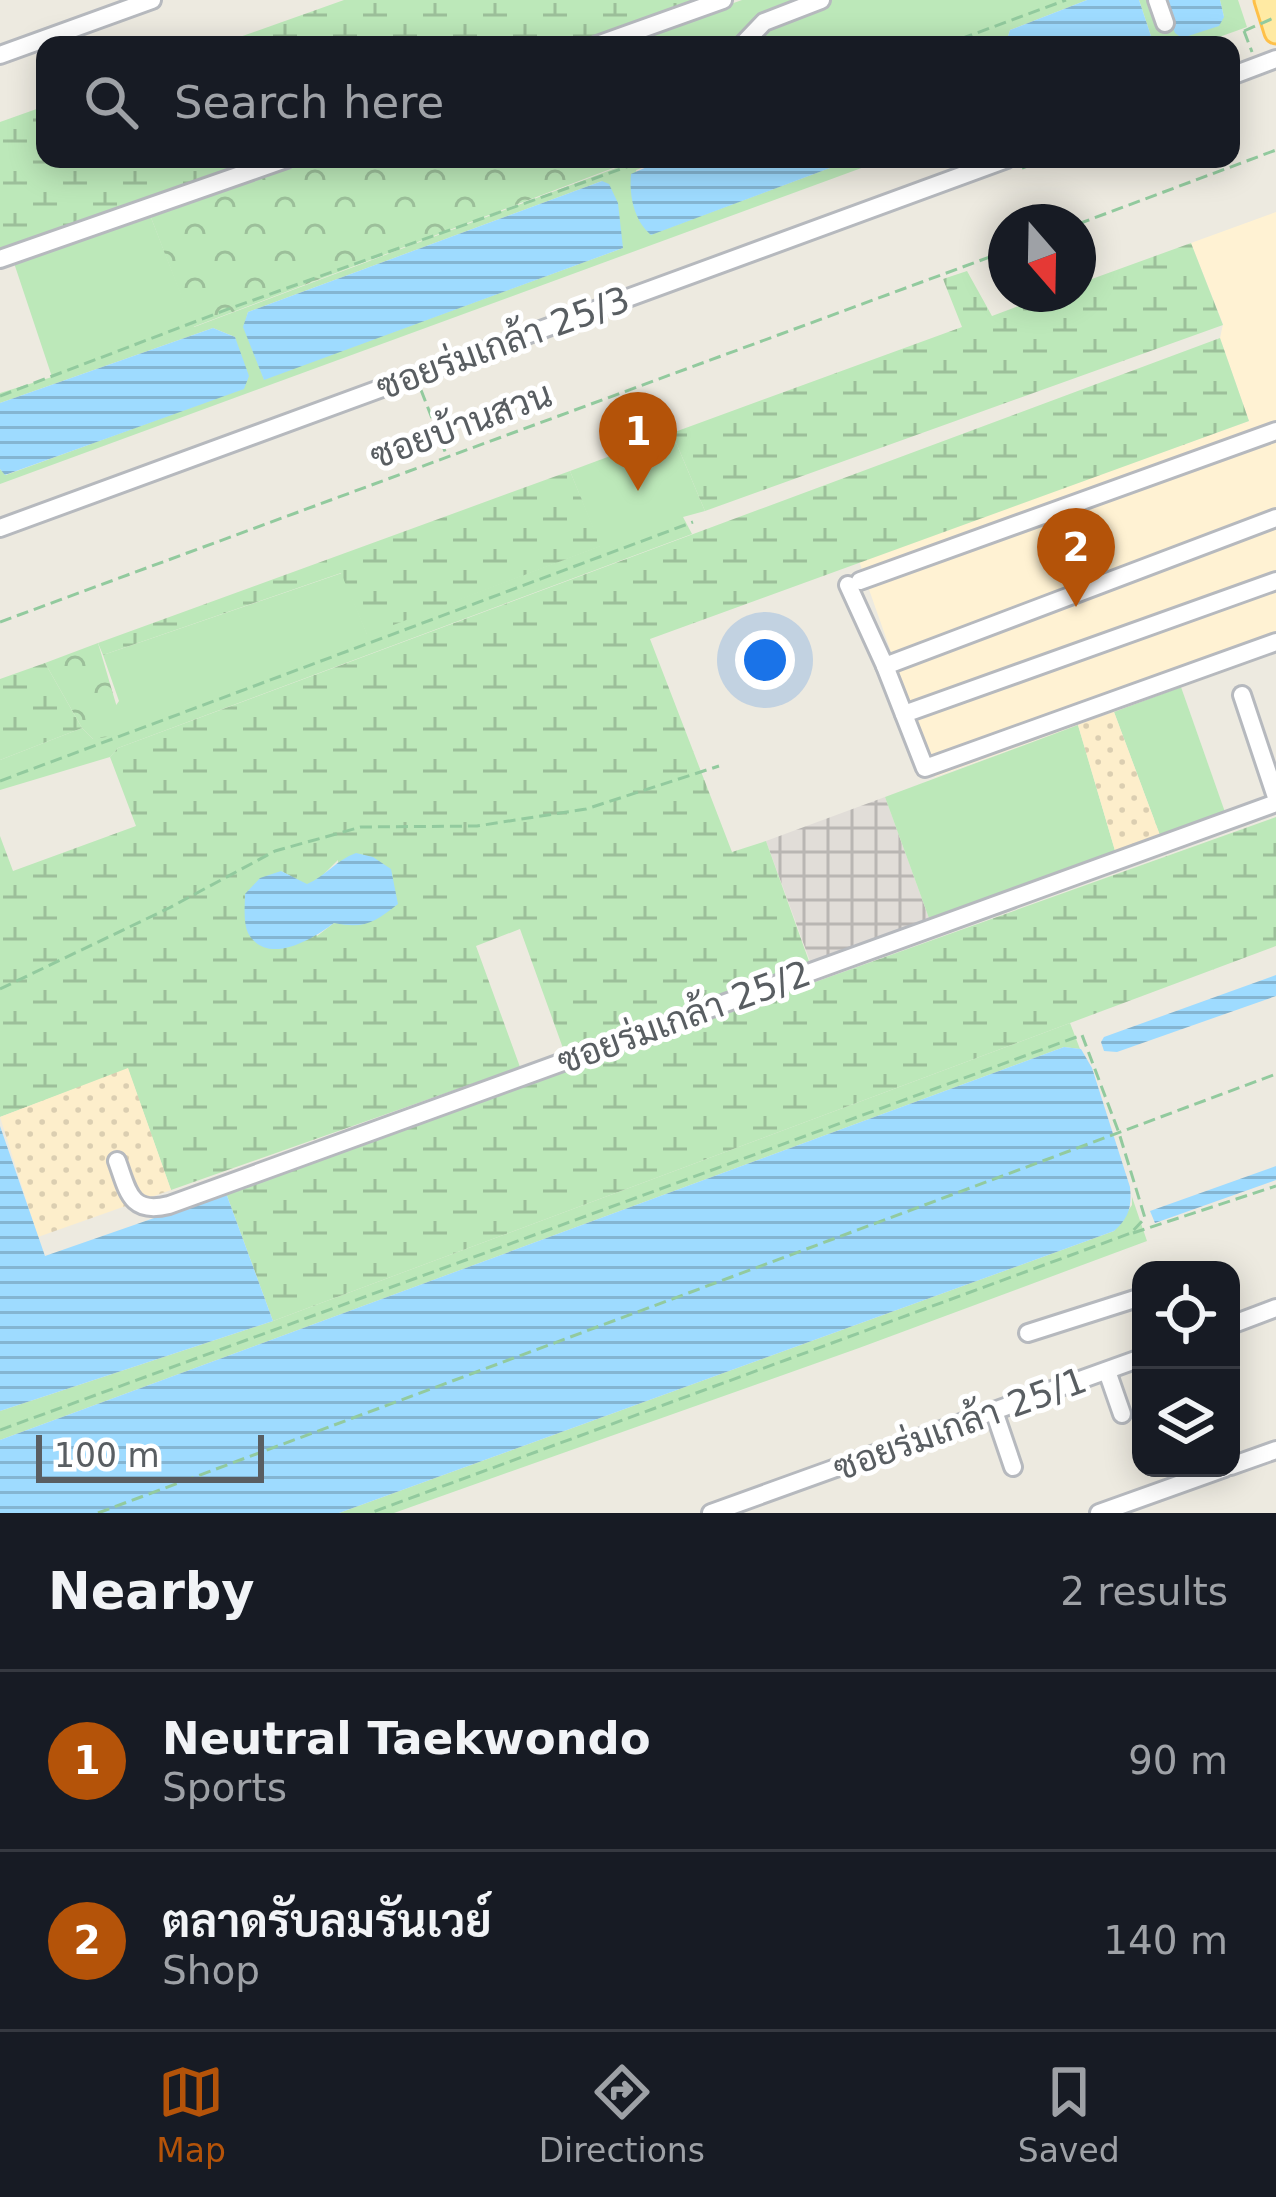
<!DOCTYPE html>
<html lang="en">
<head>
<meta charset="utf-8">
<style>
	:root { --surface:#171b24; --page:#242831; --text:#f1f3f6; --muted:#9ea1a6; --line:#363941; --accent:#b45309 }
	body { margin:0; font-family:"DejaVu Sans",Sarabun,sans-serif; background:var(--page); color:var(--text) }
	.controls { position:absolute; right:36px; bottom:36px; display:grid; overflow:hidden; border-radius:24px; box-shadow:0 6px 30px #0003 }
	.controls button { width:108px; height:108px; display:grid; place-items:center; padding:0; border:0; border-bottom:3px solid var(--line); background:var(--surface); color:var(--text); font:60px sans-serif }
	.compass { position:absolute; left:988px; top:204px; width:108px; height:108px; border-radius:50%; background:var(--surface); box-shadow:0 6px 30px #0003; rotate:160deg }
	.scale { position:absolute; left:36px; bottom:30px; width:228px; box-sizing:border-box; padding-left:12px; border:6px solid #595e62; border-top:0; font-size:33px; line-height:42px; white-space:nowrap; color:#595e62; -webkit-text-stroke:9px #fff; paint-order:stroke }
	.you { position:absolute; left:765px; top:660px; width:42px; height:42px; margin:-30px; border:9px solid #fff; border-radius:50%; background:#1a73e8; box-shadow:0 0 0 18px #1a73e833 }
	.badge { display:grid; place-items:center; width:78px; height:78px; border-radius:50%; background:var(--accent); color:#fff; font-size:39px; font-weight:700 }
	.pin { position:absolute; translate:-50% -99px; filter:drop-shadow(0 3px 6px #0008) }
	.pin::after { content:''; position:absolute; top:63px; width:42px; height:36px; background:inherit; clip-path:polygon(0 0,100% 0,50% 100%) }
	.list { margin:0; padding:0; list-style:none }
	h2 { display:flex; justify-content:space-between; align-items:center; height:156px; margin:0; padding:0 48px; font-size:51px }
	h2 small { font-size:39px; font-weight:400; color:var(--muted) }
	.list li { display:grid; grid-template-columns:78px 1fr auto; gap:36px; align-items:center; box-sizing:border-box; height:180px; padding:0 48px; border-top:3px solid var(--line) }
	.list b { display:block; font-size:45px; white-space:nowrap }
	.list p { margin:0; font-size:39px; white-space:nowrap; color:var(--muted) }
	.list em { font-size:39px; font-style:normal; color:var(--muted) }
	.icon { flex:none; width:66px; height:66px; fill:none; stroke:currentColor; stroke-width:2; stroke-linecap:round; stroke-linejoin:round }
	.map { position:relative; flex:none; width:1276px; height:1513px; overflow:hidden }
	.search { position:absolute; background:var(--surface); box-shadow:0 6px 30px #0003; left:36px; right:36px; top:36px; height:132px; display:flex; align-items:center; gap:30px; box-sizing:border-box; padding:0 42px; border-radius:24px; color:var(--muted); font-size:45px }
	.sheet { height:516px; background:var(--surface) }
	nav { display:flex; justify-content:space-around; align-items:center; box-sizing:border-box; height:168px; border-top:3px solid var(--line); background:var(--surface); font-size:33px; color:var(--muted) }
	nav a { display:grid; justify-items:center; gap:6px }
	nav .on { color:var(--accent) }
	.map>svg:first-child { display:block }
</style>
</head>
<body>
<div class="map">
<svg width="1276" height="1513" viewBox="0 0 1276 1513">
	<defs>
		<pattern id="industrial-grid" width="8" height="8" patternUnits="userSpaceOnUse" patternTransform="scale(3)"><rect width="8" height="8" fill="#e1ddd8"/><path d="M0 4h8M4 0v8" fill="none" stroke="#b9b6b3"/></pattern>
		<pattern id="forest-crowns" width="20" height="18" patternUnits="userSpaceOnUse" patternTransform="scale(3)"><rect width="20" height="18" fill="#bce8b9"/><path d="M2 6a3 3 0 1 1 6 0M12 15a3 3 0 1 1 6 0" fill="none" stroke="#9cbf9a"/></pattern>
		<pattern id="wetland-marsh" width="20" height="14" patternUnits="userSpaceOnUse" patternTransform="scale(3)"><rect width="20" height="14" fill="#bce8b9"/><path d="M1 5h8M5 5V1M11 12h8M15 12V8" fill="none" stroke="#9cbf9a"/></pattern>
		<pattern id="sand-dots" width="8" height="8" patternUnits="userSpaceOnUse" patternTransform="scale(3)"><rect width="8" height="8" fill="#fdeecb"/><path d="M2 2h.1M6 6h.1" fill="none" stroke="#dbceb1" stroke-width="1.8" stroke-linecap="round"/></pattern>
		<pattern id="water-rules" width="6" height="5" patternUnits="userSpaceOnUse" patternTransform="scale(3)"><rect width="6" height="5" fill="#9edbff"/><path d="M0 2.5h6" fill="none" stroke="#84b5d2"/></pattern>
	</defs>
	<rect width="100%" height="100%" fill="#edeae0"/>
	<polygon fill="#fff2d3" points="1276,212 1276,653 935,777 859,561 1249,421 1220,338 1223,324 1191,243"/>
	<polygon fill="url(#industrial-grid)" points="885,797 930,921 811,964 766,841"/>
	<g fill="#bce8b9" fill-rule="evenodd">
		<polygon points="742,0 1087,0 1010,30 1005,45 990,45 984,40 970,45 616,45"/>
		<polygon points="1139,0 1162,0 1224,17 1220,0 1238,0 1247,27 1197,45 1154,45"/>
		<path d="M613,159H665L636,170L652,234L854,159H886L0,484V469L6,475L244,388L235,337L213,328L0,403V393L52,377L14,263L150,215L194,327L616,168ZM602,181L623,248L264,379L244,327L248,312Z"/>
		<polygon points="672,433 705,511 683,517 692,534 118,748 110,757 0,790 0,760 82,728 93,739 119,701 103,655 342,573 367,634 600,546 570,471"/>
		<polygon points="1181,687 1226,815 1161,838 1114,712"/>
		<polygon points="1078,725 1116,854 930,921 885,797"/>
		<polygon points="1070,1023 1080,1049 1064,1047 0,1440 0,1411 273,1321"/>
		<polygon points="1132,1197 1147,1241 859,1348 394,1513 339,1513 1114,1231 1132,1205"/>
	</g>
	<g fill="url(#forest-crowns)">
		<polygon points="303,159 613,159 616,167 193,327 150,215"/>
		<polygon points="98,643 121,721 113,736 93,739 82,728 45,663"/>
	</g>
	<g fill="url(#wetland-marsh)" fill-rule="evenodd">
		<polygon points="344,0 707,0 580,45 217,45"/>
		<polygon points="45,106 45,159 258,159 0,250 0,122"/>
		<polygon points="1191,243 1223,325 705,511 672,433 962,327 943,279 967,271 992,316 1051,294 1078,294 1078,284"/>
		<path d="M1220,338L1249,421L650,639L732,852L766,841L810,964L564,1051L520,929L476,946L520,1067L171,1190L128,1069L0,1117V836L13,871L136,826L110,757L118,748ZM338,860L334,923L317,936L281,871L307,885L319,879Z"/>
		<polygon points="570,471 601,546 367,635 341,573 103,655 98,643"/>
		<polygon points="45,663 82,728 0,760 0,679"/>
		<polygon points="1276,817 1276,946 273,1321 226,1193"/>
	</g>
	<g fill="url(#sand-dots)">
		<polygon points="1114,712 1161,838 1116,854 1078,725"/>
		<polygon points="128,1068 171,1190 38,1237 0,1117"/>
	</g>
	<g fill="url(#water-rules)">
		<polygon points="1087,0 1139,0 1154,45 1005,45 1010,30"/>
		<polygon points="1162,0 1220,0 1224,17 1219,26 1182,38 1175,33"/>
		<path d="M665,159H854L651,235C634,221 629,196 631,174Z"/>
		<polygon points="602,181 609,184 618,203 623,248 264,380 243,327 248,312"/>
		<polygon points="213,328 235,337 249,376 244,389 5,475 0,469 0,403"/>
		<path d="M356,853L373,857L391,869L398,904C374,923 364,929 334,923C313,939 267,967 248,933C243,922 245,905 245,894L260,878L281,871L307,884C326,876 336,860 356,853Z"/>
		<polygon points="1276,975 1276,996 1117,1052 1104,1051 1101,1042 1104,1037"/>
		<path d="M1064,1047L1081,1049L1092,1068L1130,1187C1132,1206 1129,1218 1114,1231L339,1513H0V1440Z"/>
		<polygon points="0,1126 45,1256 226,1193 273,1321 0,1411"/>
		<polygon points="1276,1166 1276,1180 1155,1223 1150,1211"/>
	</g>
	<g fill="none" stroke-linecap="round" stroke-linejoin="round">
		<defs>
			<g id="minor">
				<polyline points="1157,0 1165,23"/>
				<polyline points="597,45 723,0"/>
				<polyline points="742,45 764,22 821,0"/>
				<polyline points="0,55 152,0"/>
				<polyline points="1231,76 1276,59"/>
				<polyline points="0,259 286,159"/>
				<polyline points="0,528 1007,159"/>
				<polyline points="860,581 1276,431"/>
				<polyline points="848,585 885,666 1276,518"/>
				<polyline points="885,666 925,768 1276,642"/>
				<polyline points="1242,695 1276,797"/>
				<polyline points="904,714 1276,581"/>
				<path d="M117,1161C128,1191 130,1215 169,1205L1276,803"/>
				<polyline points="1231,1325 1276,1308"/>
				<polyline points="1028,1333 1141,1297"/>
				<polyline points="1107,1371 1122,1414"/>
				<polyline points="994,1411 1013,1467"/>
				<polyline points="1231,1466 1276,1450"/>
				<polyline points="711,1513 1141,1358"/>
				<polyline points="1099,1513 1225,1468"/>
			</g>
			<polyline id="major" points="1266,0 1276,32"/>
		</defs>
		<use href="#minor" stroke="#b6b9be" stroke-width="22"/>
		<use href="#major" stroke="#fec049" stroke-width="27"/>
		<g stroke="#92ca9e" stroke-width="3" stroke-dasharray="12 6" stroke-linecap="butt">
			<polyline points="1244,31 1252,52"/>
			<polyline points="944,45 1066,0"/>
			<polyline points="1022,168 1046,159"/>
			<polyline points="1078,224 1276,150"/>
			<polyline points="421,390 446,454"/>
			<polyline points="0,396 231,308 649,159"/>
			<polyline points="0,622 1006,251"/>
			<polyline points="0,781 693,522"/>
			<polyline points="0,989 169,908 275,851 361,827 477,826 586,809 719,766"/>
			<polyline points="1133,1233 1276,1186"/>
			<polyline points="0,1430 1082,1035 1119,1133 1145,1218 1131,1233 370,1513"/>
			<polyline points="98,1513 1276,1074"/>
		</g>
		<use href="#minor" stroke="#fff" stroke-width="16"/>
		<use href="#major" stroke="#ffeaa3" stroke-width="21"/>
		<polyline stroke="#92ca9e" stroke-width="3" stroke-dasharray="12 6" stroke-linecap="butt" points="1244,31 1276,17"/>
	</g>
	<g text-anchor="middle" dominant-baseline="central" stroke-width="10" stroke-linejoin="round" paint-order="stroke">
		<g font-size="36" fill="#595e62" stroke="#fff">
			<text transform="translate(503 343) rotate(-20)">ซอยร่มเกล้า 25/3</text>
			<text transform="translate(461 425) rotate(-20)">ซอยบ้านสวน</text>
			<text transform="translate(684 1017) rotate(-20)">ซอยร่มเกล้า 25/2</text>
			<text transform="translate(960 1424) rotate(-20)">ซอยร่มเกล้า 25/1</text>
		</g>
	</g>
</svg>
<div class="controls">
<button><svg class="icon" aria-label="locate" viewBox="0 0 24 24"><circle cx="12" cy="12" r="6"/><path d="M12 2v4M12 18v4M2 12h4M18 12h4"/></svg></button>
<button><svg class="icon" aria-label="layers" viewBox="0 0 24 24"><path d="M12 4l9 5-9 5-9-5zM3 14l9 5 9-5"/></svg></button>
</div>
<svg class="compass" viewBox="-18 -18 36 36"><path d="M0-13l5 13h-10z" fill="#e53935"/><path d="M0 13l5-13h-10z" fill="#9ea1a6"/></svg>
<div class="scale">100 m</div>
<div class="you"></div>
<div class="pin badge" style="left:638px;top:491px">1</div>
<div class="pin badge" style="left:1076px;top:607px">2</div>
<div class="search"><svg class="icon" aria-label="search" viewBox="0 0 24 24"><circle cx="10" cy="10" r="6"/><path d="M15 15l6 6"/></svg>Search here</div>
</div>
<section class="sheet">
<h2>Nearby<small>2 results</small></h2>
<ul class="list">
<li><span class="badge">1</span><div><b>Neutral Taekwondo</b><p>Sports</p></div><em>90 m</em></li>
<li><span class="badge">2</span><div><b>ตลาดรับลมรันเวย์</b><p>Shop</p></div><em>140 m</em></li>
</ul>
</section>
<nav>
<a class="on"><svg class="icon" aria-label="map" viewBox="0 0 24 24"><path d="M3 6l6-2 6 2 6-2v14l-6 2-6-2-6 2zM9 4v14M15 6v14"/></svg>Map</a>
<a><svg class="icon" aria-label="directions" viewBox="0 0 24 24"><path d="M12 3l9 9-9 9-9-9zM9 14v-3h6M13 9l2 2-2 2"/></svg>Directions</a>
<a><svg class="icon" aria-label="saved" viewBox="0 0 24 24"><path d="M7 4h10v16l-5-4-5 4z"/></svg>Saved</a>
</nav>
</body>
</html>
